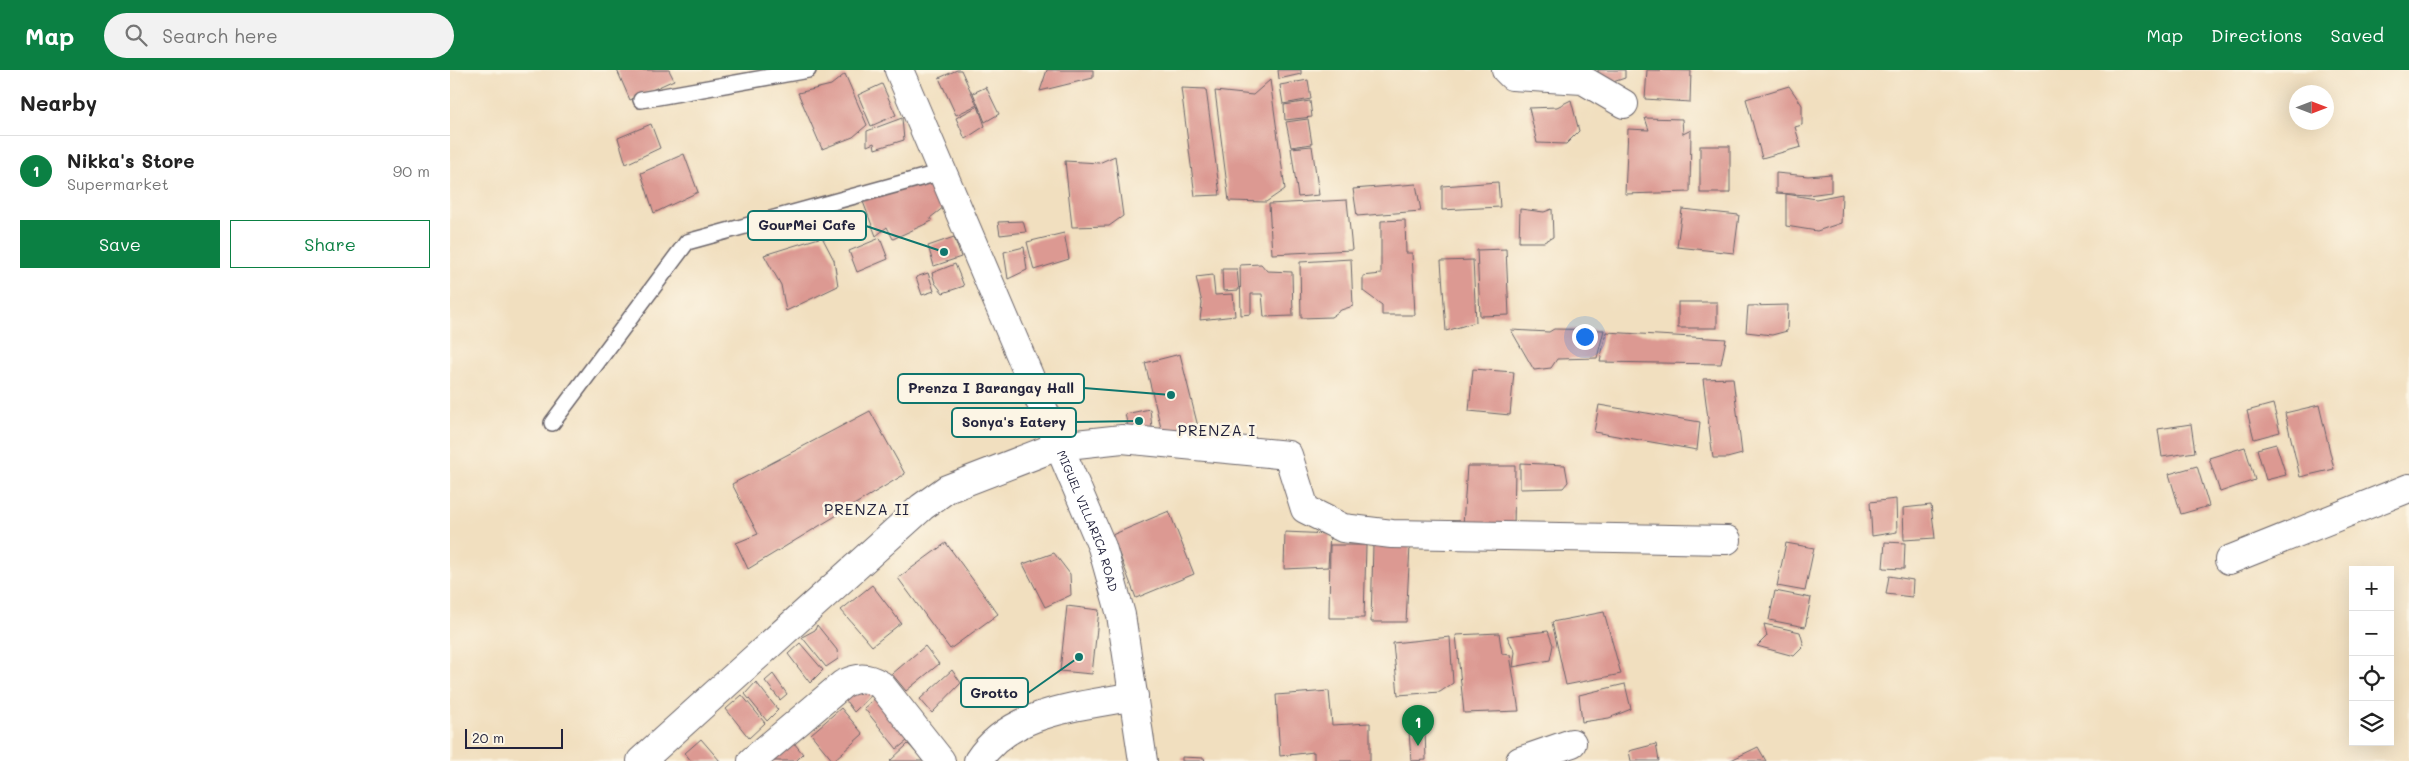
<!DOCTYPE html>
<html lang="en">
<head>
<meta charset="utf-8">
<style>
	:root { --surface:#fff; --page:#f2f2f2; --text:#222; --muted:#767676; --line:#e0e0e0; --accent:#0b8043 }
	body { margin:0; font-family:Mali,sans-serif; background:var(--page); color:var(--text) }
	.controls { position:absolute; right:15px; bottom:15px; display:grid; overflow:hidden; border-radius:0px; box-shadow:0 5px 20px #0002 }
	.controls button { width:45px; height:45px; display:grid; place-items:center; padding:0; border:0; border-bottom:1px solid var(--line); background:var(--surface); color:var(--text); font:25px sans-serif }
	.compass { position:absolute; left:1839px; top:15px; width:45px; height:45px; border-radius:50%; background:var(--surface); box-shadow:0 5px 20px #0002; rotate:90deg }
	.scale { position:absolute; left:15px; bottom:12px; width:98px; box-sizing:border-box; padding-left:5px; border:2px solid #22223b; border-top:0; font-size:14px; line-height:18px; white-space:nowrap; color:#22223b; -webkit-text-stroke:4px #fcf5e5; paint-order:stroke }
	.you { position:absolute; left:1134px; top:266px; width:18px; height:18px; margin:-12px; border:4px solid #fff; border-radius:50%; background:#1a73e8; box-shadow:0 0 0 8px #1a73e833 }
	.badge { display:grid; place-items:center; width:32px; height:32px; border-radius:50%; background:var(--accent); color:#fff; font-size:16px; font-weight:700 }
	.pin { position:absolute; translate:-50% -41px; filter:drop-shadow(0 1px 2px #0008) }
	.pin::after { content:''; position:absolute; top:26px; width:18px; height:15px; background:inherit; clip-path:polygon(0 0,100% 0,50% 100%) }
	.list { margin:0; padding:0; list-style:none }
	h2 { display:flex; justify-content:space-between; align-items:center; height:65px; margin:0; padding:0 20px; font-size:21px }
	h2 small { font-size:16px; font-weight:400; color:var(--muted) }
	.list li { display:grid; grid-template-columns:32px 1fr auto; gap:15px; align-items:center; box-sizing:border-box; height:70px; padding:0 20px; border-top:1px solid var(--line) }
	.list b { display:block; font-size:19px; white-space:nowrap }
	.list p { margin:0; font-size:16px; white-space:nowrap; color:var(--muted) }
	.list em { font-size:16px; font-style:normal; color:var(--muted) }
	.actions { display:flex; gap:10px; padding:15px 20px }
	.actions a { flex:1; padding:11px 0; border:1px solid var(--accent); border-radius:0px; text-align:center; font-size:18px; color:var(--accent) }
	.actions .main { background:var(--accent); color:#fff }
	.icon { flex:none; width:28px; height:28px; fill:none; stroke:currentColor; stroke-width:2; stroke-linecap:round; stroke-linejoin:round }
	.map { position:relative; flex:none; width:1959px; height:691px; overflow:hidden }
	header { display:flex; align-items:center; gap:30px; box-sizing:border-box; height:70px; padding:0 25px; background:var(--accent); color:#fff }
	header strong { font-size:24px }
	nav { display:flex; gap:28px; margin-inline-start:auto; font-size:18px }
	.search { width:350px; height:45px; background:var(--page); display:flex; align-items:center; gap:12px; box-sizing:border-box; padding:0 18px; border-radius:28px; color:var(--muted); font-size:19px }
	main { display:flex }
	aside { flex:1; background:var(--surface) }
	.map>svg:first-child { display:block }
</style>
</head>
<body>
<header>
<strong>Map</strong>
<div class="search"><svg class="icon" aria-label="search" viewBox="0 0 24 24"><circle cx="10" cy="10" r="6"/><path d="M15 15l6 6"/></svg>Search here</div>
<nav><a>Map</a><a>Directions</a><a>Saved</a></nav>
</header>
<main>
<aside>
<h2>Nearby<small></small></h2>
<ul class="list">
<li><span class="badge">1</span><div><b>Nikka's Store</b><p>Supermarket</p></div><em>90 m</em></li>
</ul>
<div class="actions"><a class="main">Save</a><a>Share</a></div>
</aside>
<div class="map">
<svg width="1959" height="691" viewBox="0 0 1959 691">
	<rect width="100%" height="100%" fill="#fcf5e5"/>
	<filter id="ink" filterUnits="userSpaceOnUse"><feTurbulence type="fractalNoise" baseFrequency=".02" numOctaves="2"/><feDisplacementMap in="SourceGraphic" scale="10" xChannelSelector="R" yChannelSelector="G"/><feConvolveMatrix kernelMatrix="1 2 1 2 8 2 1 2 1" color-interpolation-filters="sRGB"/></filter>
	<filter id="wash" filterUnits="userSpaceOnUse"><feTurbulence type="fractalNoise" baseFrequency=".0096" numOctaves="4" result="noise"/><feDisplacementMap in="SourceGraphic" scale="20" xChannelSelector="R" yChannelSelector="G"/><feGaussianBlur stdDeviation="1.12" result="paint"/><feColorMatrix in="noise" values="0 0 0 0 0 0 0 0 0 0 0 0 0 0 0 0 0 1.4 0 .05"/><feComposite in="paint" operator="in"/></filter>
	<g filter="url(#wash)">
		<rect width="100%" height="100%" fill="#f1dfbf"/>
		<g id="blocks">
			<g fill="#dc9992">
				<polygon points="167,0 219,0 224,10 180,30"/>
				<polygon points="507,0 511,0 527,35 506,45 489,8"/>
				<polygon points="597,0 643,0 643,8 590,21"/>
				<polygon points="828,0 851,0 851,4 829,9"/>
				<polygon points="1148,0 1175,0 1175,8 1160,13 1148,10"/>
				<polygon points="1197,0 1241,1 1240,32 1195,29"/>
				<polygon points="395,4 417,55 403,67 372,79 348,23 381,15"/>
				<polygon points="820,10 835,119 816,132 779,131 765,21 803,25"/>
				<polygon points="858,10 861,29 833,34 830,15"/>
				<polygon points="432,14 446,45 421,56 408,25"/>
				<polygon points="1339,16 1352,35 1352,55 1345,57 1351,77 1312,88 1296,29"/>
				<polygon points="536,17 549,44 535,52 523,23"/>
				<polygon points="731,18 756,19 770,125 745,126"/>
				<polygon points="1121,30 1129,61 1116,74 1087,73 1079,38 1107,37"/>
				<polygon points="860,31 862,47 835,50 834,35"/>
				<polygon points="528,36 535,56 515,69 506,48"/>
				<polygon points="452,48 454,70 425,79 424,73 417,76 417,61"/>
				<polygon points="1195,48 1232,49 1233,64 1241,60 1240,122 1175,124 1178,59 1199,60"/>
				<polygon points="858,49 862,74 841,77 836,52"/>
				<polygon points="201,54 210,78 176,94 168,68"/>
				<polygon points="862,76 869,125 848,127 841,78"/>
				<rect x="1250" y="76" width="30" height="47"/>
				<polygon points="234,84 248,122 204,143 191,103"/>
				<polygon points="665,86 673,146 659,156 622,157 615,91 649,93"/>
				<polygon points="1326,103 1358,106 1381,104 1381,122 1358,125 1326,123"/>
				<polygon points="482,110 494,137 480,148 482,151 443,169 437,157 426,166 412,129"/>
				<polygon points="1048,112 1050,137 992,140 992,116"/>
				<polygon points="966,114 971,141 907,146 903,119"/>
				<polygon points="1336,124 1366,129 1392,124 1391,153 1367,161 1336,156"/>
				<polygon points="897,130 902,180 822,184 819,134"/>
				<polygon points="1070,139 1094,142 1102,139 1103,167 1094,172 1069,172"/>
				<polygon points="1232,139 1289,145 1284,183 1227,177"/>
				<polygon points="955,150 956,183 962,183 965,245 932,245 932,235 913,221 913,206 931,204 931,151"/>
				<polygon points="573,151 576,162 550,165 548,152"/>
				<polygon points="614,163 619,189 584,200 577,172"/>
				<polygon points="372,167 384,190 388,216 336,241 331,215 314,185"/>
				<polygon points="504,167 511,187 484,196 478,176"/>
				<polygon points="430,168 438,189 407,202 399,181"/>
				<polygon points="574,177 577,200 558,209 554,182"/>
				<polygon points="1056,179 1059,245 1030,246 1027,180"/>
				<polygon points="901,189 903,236 891,240 881,247 851,248 850,192"/>
				<polygon points="1023,190 1026,252 996,261 991,191"/>
				<polygon points="505,194 514,216 493,223 485,213 482,203"/>
				<polygon points="811,194 817,201 842,202 843,246 814,247 812,224 801,224 801,244 791,245 790,195"/>
				<polygon points="772,199 787,199 789,220 773,221"/>
				<polygon points="478,203 484,221 472,225 466,207"/>
				<polygon points="763,205 765,225 783,224 785,246 750,250 752,233 746,207"/>
				<rect x="1228" y="232" width="39" height="26"/>
				<polygon points="1338,235 1337,261 1322,265 1296,262 1298,236"/>
				<polygon points="1104,259 1154,260 1147,288 1107,289 1101,298 1084,300 1061,260 1099,262"/>
				<polygon points="1156,262 1276,269 1271,294 1150,292"/>
				<polygon points="730,284 748,357 713,366 695,293"/>
				<polygon points="1023,299 1064,302 1060,345 1019,341"/>
				<polygon points="1283,308 1292,384 1277,388 1263,388 1253,309"/>
				<polygon points="1823,334 1830,362 1804,369 1797,341"/>
				<polygon points="1149,335 1250,352 1247,380 1144,362"/>
				<polygon points="1869,335 1884,399 1850,407 1835,343"/>
				<polygon points="700,339 702,358 680,365 675,344"/>
				<polygon points="420,341 455,404 298,499 286,473 308,464 282,414"/>
				<polygon points="1741,354 1745,382 1712,387 1708,359"/>
				<polygon points="1826,374 1836,405 1816,410 1807,379"/>
				<polygon points="1795,377 1805,410 1770,422 1759,388"/>
				<polygon points="1070,393 1115,395 1118,412 1113,418 1070,419"/>
				<polygon points="1017,396 1065,396 1064,459 1013,456"/>
				<polygon points="1747,396 1759,436 1731,444 1719,404"/>
				<polygon points="1446,429 1447,462 1422,466 1420,432"/>
				<polygon points="1481,435 1485,468 1454,470 1453,438"/>
				<polygon points="719,441 744,504 686,528 662,465"/>
				<polygon points="835,462 880,464 878,497 834,499"/>
				<polygon points="1435,472 1455,473 1454,499 1433,498"/>
				<polygon points="496,473 548,544 500,579 448,508"/>
				<polygon points="1336,473 1364,478 1355,521 1327,516"/>
				<polygon points="880,475 916,475 914,548 879,548"/>
				<polygon points="923,475 960,476 956,552 921,552"/>
				<polygon points="604,483 620,504 621,525 595,537 573,494"/>
				<polygon points="1439,506 1463,510 1462,527 1436,524"/>
				<polygon points="422,515 451,553 422,576 391,540"/>
				<polygon points="1325,521 1361,528 1355,557 1319,550"/>
				<polygon points="617,536 649,540 642,604 610,601"/>
				<polygon points="1154,542 1171,604 1116,615 1102,552"/>
				<polygon points="1314,554 1350,562 1354,576 1344,586 1307,576 1317,566"/>
				<polygon points="367,555 387,580 388,589 376,597 352,567 365,560"/>
				<polygon points="1098,561 1103,575 1100,590 1063,597 1065,582 1057,566"/>
				<polygon points="1049,563 1052,584 1060,585 1069,641 1014,643 1006,565"/>
				<polygon points="1000,567 1003,613 990,622 948,625 943,573"/>
				<polygon points="350,573 373,600 360,613 338,584"/>
				<polygon points="475,576 489,594 456,621 442,604"/>
				<polygon points="502,600 511,613 482,643 470,629"/>
				<polygon points="323,604 337,624 330,630 315,611"/>
				<polygon points="306,612 328,640 317,651 295,624"/>
				<polygon points="1175,614 1181,639 1159,648 1132,652 1129,625"/>
				<polygon points="427,620 404,642 391,624"/>
				<polygon points="879,621 882,655 920,653 920,691 864,691 864,682 830,686 826,625"/>
				<polygon points="292,625 315,653 299,668 276,639"/>
				<polygon points="428,626 462,667 447,679 414,638"/>
				<polygon points="391,638 413,664 383,691 361,664"/>
				<polygon points="975,660 976,690 961,691 959,661"/>
				<polygon points="340,668 353,684 346,691 314,691"/>
				<polygon points="251,669 270,691 241,691 235,683"/>
				<polygon points="458,674 474,691 440,691"/>
				<polygon points="1206,674 1209,691 1181,691 1179,681"/>
				<polygon points="1308,677 1316,691 1279,691"/>
				<polygon points="732,687 754,688 755,691 732,691"/>
			</g>
		</g>
	</g>
	<g filter="url(#ink)">
		<use href="#blocks" fill-opacity="0" stroke="#6a6469" stroke-width="1"/>
		<g fill="none" stroke-linecap="round" stroke-linejoin="round">
			<defs>
				<g id="lane">
					<polyline points="191,30 358,0"/>
					<polyline points="102,353 237,172 492,102"/>
				</g>
				<g id="street">
					<polyline points="1056,0 1062,6 1133,10 1174,34"/>
					<polyline points="1779,490 1959,418"/>
					<polyline points="191,691 472,437 497,419 608,376 672,369 838,385 855,439 893,458 942,464 1277,470"/>
					<path d="M302,691L393,614C408,607 416,606 431,615L491,691"/>
					<path d="M528,691C561,640 629,637 684,626"/>
					<polyline points="1070,691 1122,673"/>
				</g>
				<g id="secondary">
					<path id="s1" d="M449,0L652,477L671,545L693,691"/>
				</g>
			</defs>
			<use href="#lane" stroke="#6a6469" stroke-width="18"/>
			<use href="#street" stroke="#6a6469" stroke-width="30"/>
			<use href="#secondary" stroke="#6a6469" stroke-width="30"/>
			<use href="#lane" stroke="#fff" stroke-width="15"/>
			<use href="#street" stroke="#fff" stroke-width="28"/>
			<use href="#secondary" stroke="#fff" stroke-width="28"/>
		</g>
	</g>
	<g text-anchor="middle" dominant-baseline="central" stroke-width="5" stroke-linejoin="round" paint-order="stroke">
		<g font-size="12" fill="#22223b" stroke="#fcf5e5">
			<text stroke="none"><textPath href="#s1" startOffset="489">MIGUEL VILLARICA ROAD</textPath></text>
		</g>
		<g font-size="15" letter-spacing="1" fill="#22223b" stroke="#fcf5e5">
			<text x="767" y="360">PRENZA I</text>
			<text x="417" y="439">PRENZA II</text>
		</g>
	</g>
	<path fill="none" stroke="#0f766e" stroke-width="2" d="M494 182L416 156M721 325L634 318M689 351L626 352M629 587L578 623"/>
	<g fill="#0f766e" stroke="#fcf5e5" stroke-width="2">
		<circle cx="494" cy="182" r="5"/>
		<circle cx="721" cy="325" r="5"/>
		<circle cx="689" cy="351" r="5"/>
		<circle cx="629" cy="587" r="5"/>
	</g>
	<g fill="#fcf5e5" stroke="#0f766e" stroke-width="2">
		<rect x="298" y="141" width="118" height="29" rx="5"/>
		<rect x="448" y="304" width="186" height="29" rx="5"/>
		<rect x="502" y="338" width="124" height="29" rx="5"/>
		<rect x="511" y="608" width="67" height="29" rx="5"/>
	</g>
	<g font-size="14" text-anchor="middle" font-weight="bold" fill="#22223b">
		<text x="357" y="160">GourMei Cafe</text>
		<text x="541" y="323">Prenza I Barangay Hall</text>
		<text x="564" y="357">Sonya's Eatery</text>
		<text x="544" y="628">Grotto</text>
	</g>
</svg>
<div class="controls">
<button>+</button>
<button>−</button>
<button><svg class="icon" aria-label="locate" viewBox="0 0 24 24"><circle cx="12" cy="12" r="6"/><path d="M12 2v4M12 18v4M2 12h4M18 12h4"/></svg></button>
<button><svg class="icon" aria-label="layers" viewBox="0 0 24 24"><path d="M12 4l9 5-9 5-9-5zM3 14l9 5 9-5"/></svg></button>
</div>
<svg class="compass" viewBox="-18 -18 36 36"><path d="M0-13l5 13h-10z" fill="#e53935"/><path d="M0 13l5-13h-10z" fill="#767676"/></svg>
<div class="scale">20 m</div>
<div class="you"></div>
<div class="pin badge" style="left:968px;top:676px">1</div>
</div>
</main>
</body>
</html>
